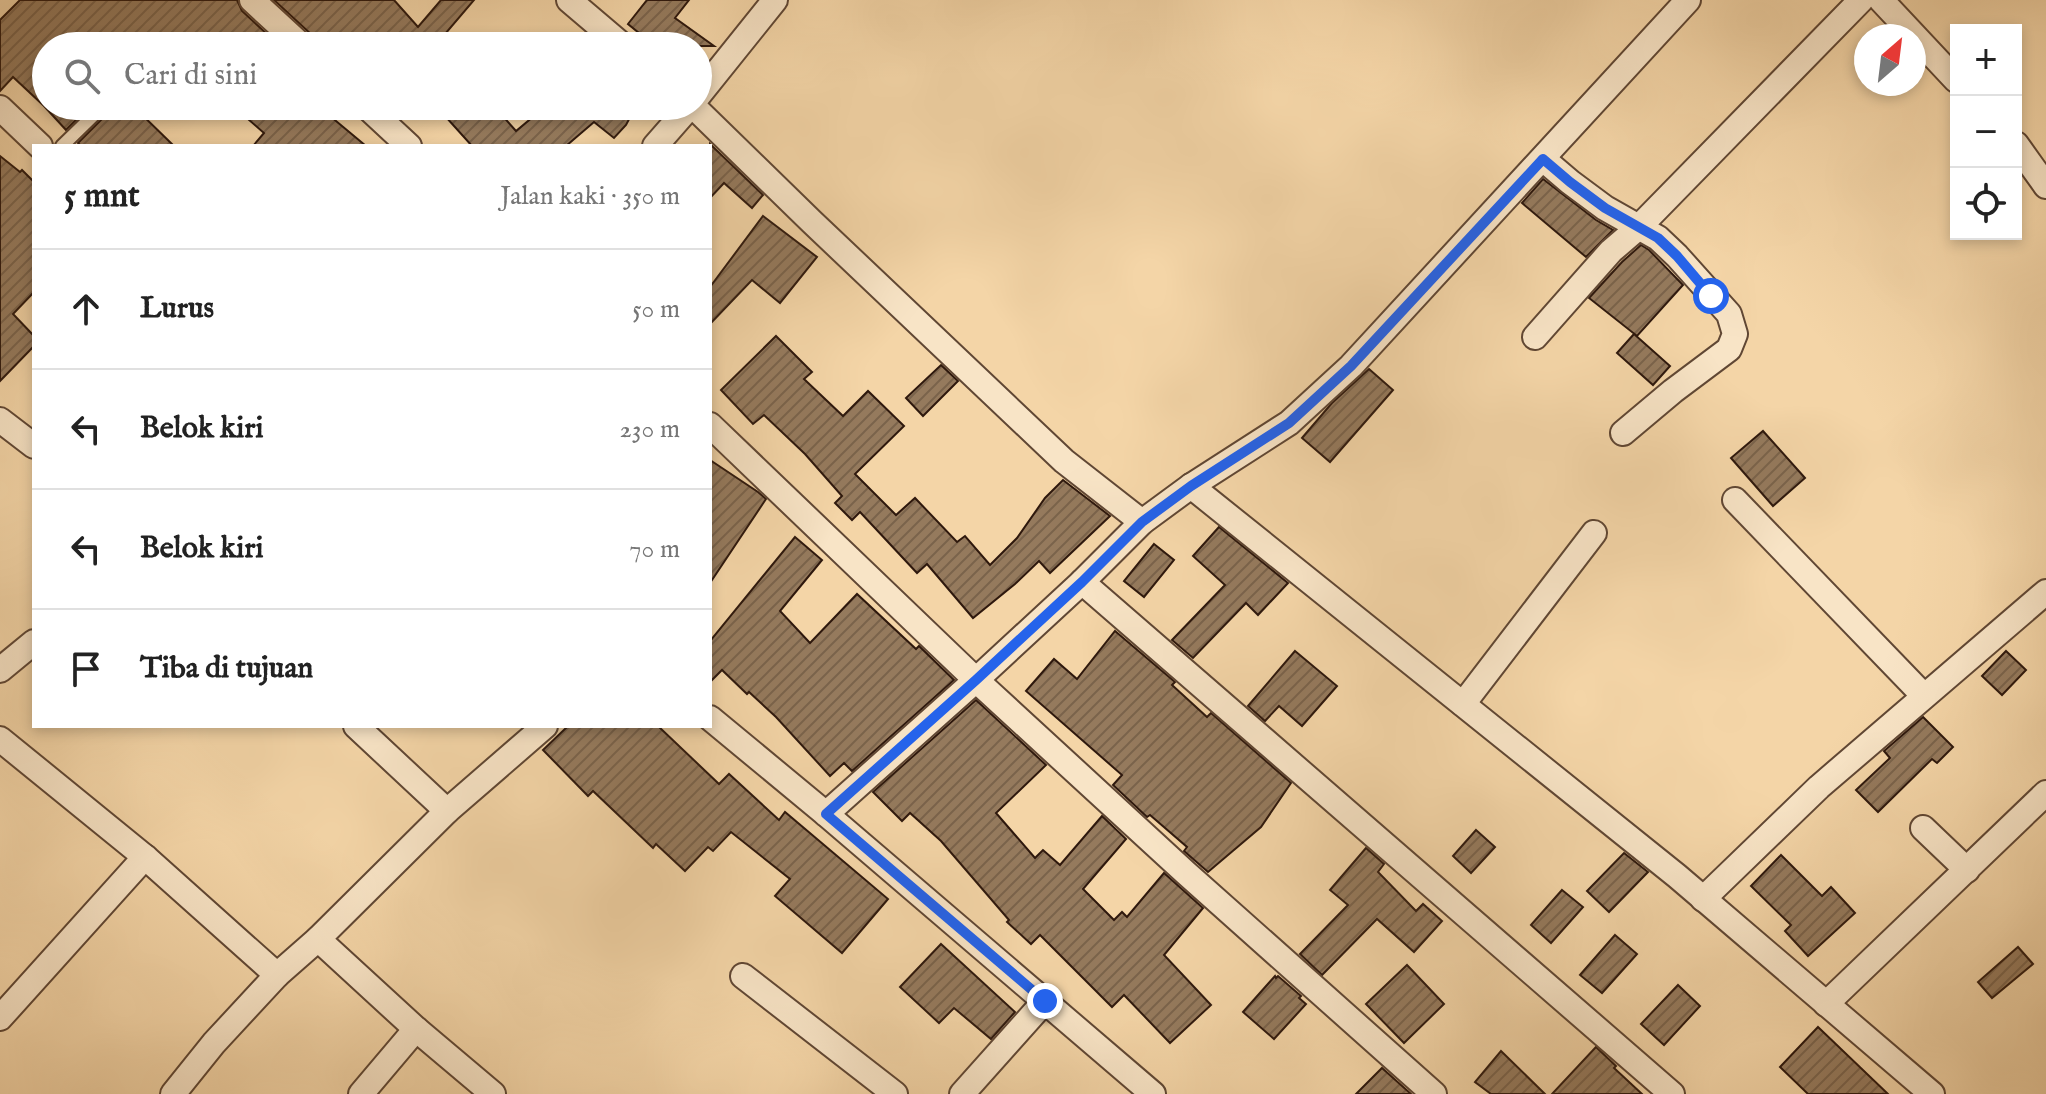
<!DOCTYPE html>
<html lang="id">
<head>
<meta charset="utf-8">
<style>
	:root { --surface:#fff; --page:#f6f6f6; --text:#222; --muted:#767676; --line:#e0e0e0 }
	body { margin:0; font-family:"IM FELL English",serif; background:var(--page); color:var(--text) }
	.controls { position:absolute; right:24px; top:24px; display:grid; overflow:hidden; border-radius:0px; box-shadow:0 4px 12px #0003 }
	.controls button { width:72px; height:72px; display:grid; place-items:center; padding:0; border:0; border-bottom:2px solid var(--line); background:var(--surface); color:var(--text); font:40px sans-serif }
	.compass { position:absolute; left:1854px; top:24px; width:72px; height:72px; border-radius:50%; background:var(--surface); box-shadow:0 4px 12px #0003; rotate:28deg }
	.stop { position:absolute; width:24px; height:24px; margin:-18px; border:6px solid #2563eb; border-radius:50%; background:#fff }
	.stop.end { background:#2563eb; border-color:#fff; box-shadow:0 2px 8px #0008 }
	.list { margin:0; padding:0; list-style:none }
	h2 { display:flex; justify-content:space-between; align-items:center; height:104px; margin:0; padding:0 32px; font-size:34px }
	h2 small { font-size:26px; font-weight:400; color:var(--muted) }
	.list li { display:grid; grid-template-columns:52px 1fr auto; gap:24px; align-items:center; box-sizing:border-box; height:120px; padding:0 32px; border-top:2px solid var(--line) }
	.list b { display:block; font-size:30px; white-space:nowrap }
	.list em { font-size:26px; font-style:normal; color:var(--muted) }
	.icon { flex:none; width:44px; height:44px; fill:none; stroke:currentColor; stroke-width:2; stroke-linecap:round; stroke-linejoin:round }
	.map { position:relative; flex:none; width:2046px; height:1094px; overflow:hidden }
	.search { position:absolute; background:var(--surface); box-shadow:0 4px 12px #0003; left:32px; top:32px; width:680px; height:88px; display:flex; align-items:center; gap:20px; box-sizing:border-box; padding:0 28px; border-radius:44px; color:var(--muted); font-size:30px }
	.panel { position:absolute; background:var(--surface); box-shadow:0 4px 12px #0003; left:32px; top:144px; width:680px; height:584px; border-radius:0px }
	.map>svg:first-child { display:block }
</style>
</head>
<body>
<div class="map">
<svg width="2046" height="1094" viewBox="0 0 2046 1094">
	<defs>
		<pattern id="building-hatch" width="6" height="6" patternUnits="userSpaceOnUse" patternTransform="scale(2)"><rect width="6" height="6" fill="#957a5d"/><path d="M-1 1l2-2M0 6l6-6M5 7l2-2" fill="none" stroke="#7a634b"/></pattern>
	</defs>
	<rect width="100%" height="100%" fill="#f4d5a7"/>
	<filter id="stains"><feTurbulence type="fractalNoise" baseFrequency=".0025" numOctaves="4"/><feColorMatrix values="0 0 0 0 .2 0 0 0 0 .09 0 0 0 0 .02 0 0 0 .5 -.17"/></filter>
	<radialGradient id="worn" r=".72"><stop offset=".6" stop-color="#630" stop-opacity="0"/><stop offset="1" stop-color="#630" stop-opacity=".3"/></radialGradient>
	<g fill="url(#building-hatch)" stroke="#2e180d" stroke-width="2">
		<polygon points="20,0 237,0 242,11 280,46 46,46 46,106 90,106 66,130 44,106 13,77 0,91 0,20"/>
		<polygon points="274,0 394,0 418,27 441,0 474,0 445,34 456,46 317,46 312,35"/>
		<polygon points="647,0 689,0 675,18 714,46 655,46 628,24"/>
		<polygon points="112,106 133,106 174,146 81,146 78,143 109,112"/>
		<polygon points="233,106 318,106 366,146 253,146 264,133"/>
		<polygon points="436,106 494,106 516,131 546,106 636,106 626,125 614,138 594,122 566,146 472,146"/>
		<polygon points="710,144 763,195 752,208 724,183 710,198"/>
		<polygon points="0,156 20,172 22,170 34,182 34,292 13,314 34,336 34,346 0,381"/>
		<polygon points="1543,179 1596,220 1613,230 1586,257 1522,203"/>
		<polygon points="763,216 817,257 780,303 752,280 710,324 710,287"/>
		<polygon points="1641,245 1649,250 1683,285 1637,336 1589,298 1622,262"/>
		<polygon points="1634,334 1670,366 1653,385 1617,353"/>
		<polygon points="776,336 812,372 804,379 843,416 868,391 904,426 855,474 896,515 915,498 957,542 965,536 990,565 1017,538 1045,498 1063,480 1110,516 1050,573 1039,561 1015,584 973,618 927,564 917,573 860,512 852,520 835,503 842,496 805,454 764,415 753,424 721,390"/>
		<polygon points="941,365 958,381 923,416 906,398"/>
		<polygon points="1369,369 1393,390 1330,462 1302,438 1332,403"/>
		<polygon points="1763,431 1805,478 1773,506 1731,458"/>
		<polygon points="710,460 758,492 766,499 710,583"/>
		<polygon points="1219,527 1288,583 1258,615 1246,603 1193,658 1172,640 1225,585 1193,556"/>
		<polygon points="795,537 822,560 780,611 810,643 857,594 916,649 919,646 954,680 852,771 844,763 830,776 776,717 749,692 747,694 722,670 710,682 710,641"/>
		<polygon points="1154,544 1174,560 1144,597 1124,581"/>
		<polygon points="1115,631 1175,682 1172,685 1207,717 1211,713 1291,783 1261,827 1208,872 1184,851 1187,847 1150,815 1147,817 1113,785 1122,775 1026,691 1054,659 1077,679"/>
		<polygon points="1295,651 1337,686 1302,726 1279,706 1265,721 1248,706"/>
		<polygon points="2006,651 2026,670 2002,695 1982,676"/>
		<polygon points="976,700 1046,765 996,813 1035,858 1043,850 1060,865 1102,816 1126,839 1083,889 1114,920 1122,912 1127,917 1164,873 1203,908 1164,955 1211,1005 1170,1043 1124,995 1112,1007 1040,935 1031,944 1007,922 1009,920 941,841 910,813 902,821 873,792"/>
		<polygon points="1923,717 1953,747 1937,763 1932,759 1878,812 1856,790 1890,758 1884,751"/>
		<polygon points="568,726 658,726 719,784 729,774 779,820 785,812 888,899 842,953 775,896 790,879 731,832 713,851 708,847 685,871 656,844 653,848 593,791 588,796 543,750"/>
		<polygon points="1476,830 1495,847 1471,873 1453,856"/>
		<polygon points="1366,848 1384,864 1378,872 1416,911 1423,904 1442,921 1414,952 1377,919 1322,975 1300,954 1348,905 1330,890"/>
		<polygon points="1624,853 1648,872 1609,912 1587,891"/>
		<polygon points="1781,855 1822,896 1831,887 1855,913 1808,956 1785,931 1791,925 1751,886"/>
		<polygon points="1562,890 1583,907 1551,943 1531,925"/>
		<polygon points="1615,935 1637,954 1602,993 1580,975"/>
		<polygon points="941,944 1015,1012 991,1039 954,1008 939,1023 900,987"/>
		<polygon points="2018,947 2033,964 1992,998 1978,982"/>
		<polygon points="1407,965 1444,1004 1404,1043 1366,1004"/>
		<polygon points="1275,976 1276,978 1278,976 1301,996 1299,998 1306,1004 1274,1039 1243,1012"/>
		<polygon points="1678,985 1700,1006 1664,1045 1641,1024"/>
		<polygon points="1818,1027 1888,1094 1808,1094 1780,1067"/>
		<polygon points="1596,1047 1616,1066 1614,1068 1642,1094 1552,1094"/>
		<polygon points="1501,1051 1545,1094 1491,1094 1475,1082"/>
		<polygon points="1382,1068 1411,1094 1356,1094"/>
	</g>
	<g fill="none" stroke-linecap="round" stroke-linejoin="round">
		<defs>
			<polyline id="service" points="62,146 103,106"/>
			<g id="minor">
				<polyline points="252,0 302,46"/>
				<polyline points="569,0 623,46"/>
				<polyline points="1881,0 1956,80"/>
				<polyline points="698,96 775,0"/>
				<polyline points="366,106 409,146"/>
				<polyline points="693,106 812,222 1064,461 1142,522"/>
				<polyline points="0,108 40,146"/>
				<polyline points="2016,144 2046,186"/>
				<polyline points="655,146 690,106"/>
				<polyline points="1543,159 1570,182 1605,208 1658,238 1677,256 1729,314 1735,334 1729,349 1673,391 1623,433"/>
				<polyline points="1535,337 1611,251 1639,227 1861,0"/>
				<polyline points="0,420 34,446"/>
				<polyline points="710,425 976,680 1186,873 1434,1094"/>
				<polyline points="1191,486 1677,876 1932,1094"/>
				<polyline points="1735,500 1924,696"/>
				<polyline points="1082,582 1672,1094"/>
				<polyline points="0,670 34,642"/>
				<polyline points="1463,704 1594,533"/>
				<polyline points="710,718 826,814 1153,1094"/>
				<polyline points="356,726 447,811"/>
				<polyline points="0,739 145,857 277,975 214,1043 173,1094"/>
				<polyline points="826,814 976,680 1082,582 1142,522 1191,486 1289,423 1351,366 1688,0"/>
				<polyline points="1923,828 1967,870"/>
				<polyline points="1703,899 1819,787 2046,592"/>
				<polyline points="318,939 416,1029 493,1094"/>
				<polyline points="277,975 318,939 447,811 545,726"/>
				<polyline points="743,976 895,1094"/>
				<polyline points="1826,1004 2046,793"/>
				<polyline points="0,1018 145,857"/>
				<polyline points="361,1094 416,1029"/>
				<polyline points="962,1094 1045,1001"/>
			</g>
		</defs>
		<use href="#service" stroke="#604734" stroke-width="16"/>
		<use href="#minor" stroke="#604734" stroke-width="28"/>
		<use href="#service" stroke="#f8e4c6" stroke-width="12"/>
		<use href="#minor" stroke="#f8e4c6" stroke-width="24"/>
	</g>
	<g fill="none" stroke-linecap="round" stroke-linejoin="round">
		<polyline stroke="#2563eb" stroke-width="10" points="1045,1001 826,814 976,680 1082,582 1142,522 1191,486 1289,423 1351,366 1543,159 1570,182 1605,208 1658,238 1677,256 1711,296"/>
	</g>
	<rect width="100%" height="100%" filter="url(#stains)"/>
	<rect width="100%" height="100%" fill="url(#worn)"/>
</svg>
<div class="controls">
<button>+</button>
<button>−</button>
<button><svg class="icon" aria-label="locate" viewBox="0 0 24 24"><circle cx="12" cy="12" r="6"/><path d="M12 2v4M12 18v4M2 12h4M18 12h4"/></svg></button>
</div>
<svg class="compass" viewBox="-18 -18 36 36"><path d="M0-13l5 13h-10z" fill="#e53935"/><path d="M0 13l5-13h-10z" fill="#767676"/></svg>
<div class="stop" style="left:1711px;top:296px"></div>
<div class="stop end" style="left:1045px;top:1001px"></div>
<div class="search"><svg class="icon" aria-label="search" viewBox="0 0 24 24"><circle cx="10" cy="10" r="6"/><path d="M15 15l6 6"/></svg>Cari di sini</div>
<section class="panel">
<h2>5 mnt<small>Jalan kaki · 350 m</small></h2>
<ul class="list">
<li><svg class="icon" aria-label="ahead" viewBox="0 0 24 24"><path d="M12 20V5M6 11l6-6 6 6"/></svg><div><b>Lurus</b></div><em>50 m</em></li>
<li><svg class="icon" aria-label="left" viewBox="0 0 24 24"><path d="M17 20v-9H6M10 6l-5 5 5 5"/></svg><div><b>Belok kiri</b></div><em>230 m</em></li>
<li><svg class="icon" aria-label="left" viewBox="0 0 24 24"><path d="M17 20v-9H6M10 6l-5 5 5 5"/></svg><div><b>Belok kiri</b></div><em>70 m</em></li>
<li><svg class="icon" aria-label="arrive" viewBox="0 0 24 24"><path d="M6 21V4h12l-3 4 3 4H6"/></svg><div><b>Tiba di tujuan</b></div></li>
</ul>
</section>
</div>
</body>
</html>
